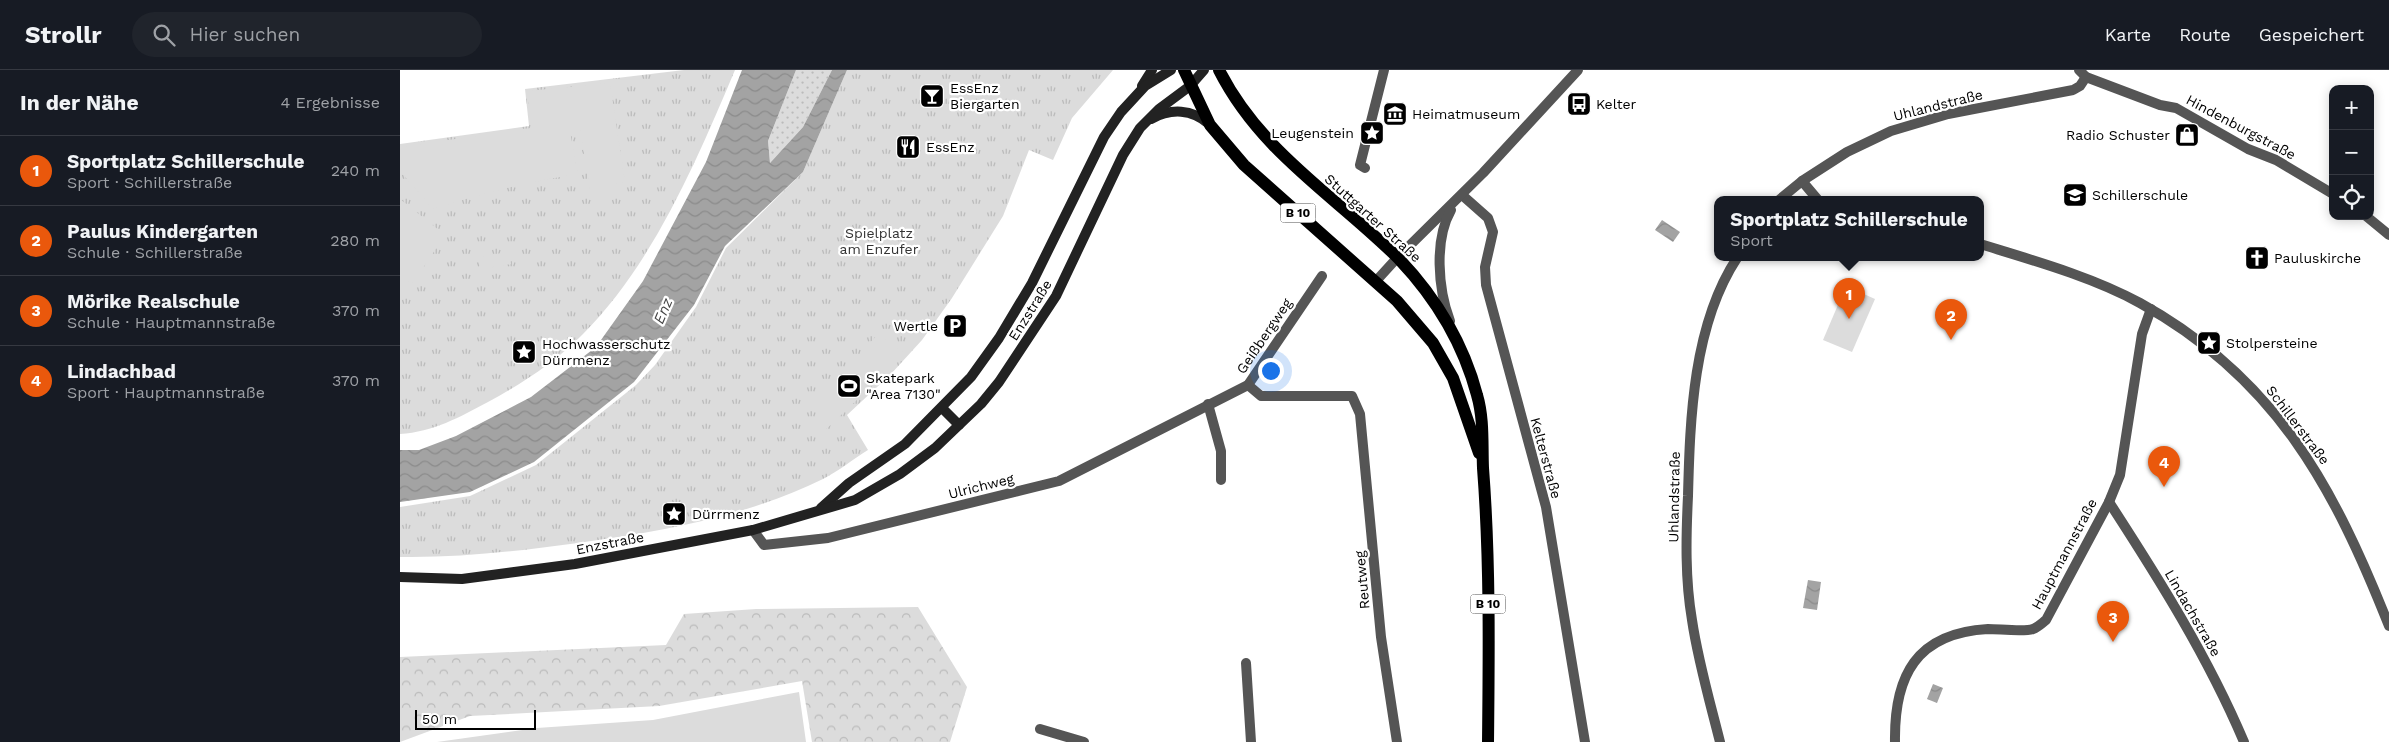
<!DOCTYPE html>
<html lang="de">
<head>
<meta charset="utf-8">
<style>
	:root { --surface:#171b24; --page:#20242c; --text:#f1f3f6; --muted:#9ea1a6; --line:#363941; --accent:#ea580c }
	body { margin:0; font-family:"Work Sans",sans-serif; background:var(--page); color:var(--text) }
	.controls { position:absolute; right:15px; top:15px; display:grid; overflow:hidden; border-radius:10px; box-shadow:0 2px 12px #0003 }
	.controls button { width:45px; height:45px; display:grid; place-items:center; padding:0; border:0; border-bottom:1px solid var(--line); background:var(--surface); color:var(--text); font:25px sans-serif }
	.scale { position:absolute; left:15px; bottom:12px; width:121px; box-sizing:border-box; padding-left:5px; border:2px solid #000; border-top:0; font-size:14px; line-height:18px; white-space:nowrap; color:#000; -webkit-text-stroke:4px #fff; paint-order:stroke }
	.you { position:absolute; left:870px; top:300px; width:18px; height:18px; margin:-12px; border:4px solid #fff; border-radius:50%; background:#1a73e8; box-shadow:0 0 0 8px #1a73e833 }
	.badge { display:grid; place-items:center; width:32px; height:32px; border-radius:50%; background:var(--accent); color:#fff; font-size:16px; font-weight:700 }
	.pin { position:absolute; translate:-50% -41px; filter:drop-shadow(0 1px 2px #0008) }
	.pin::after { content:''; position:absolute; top:26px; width:18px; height:15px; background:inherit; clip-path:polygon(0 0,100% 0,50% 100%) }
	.popup { position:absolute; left:1314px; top:126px; width:270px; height:65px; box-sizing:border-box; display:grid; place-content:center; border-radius:10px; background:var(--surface); filter:drop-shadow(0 1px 4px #0005); font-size:16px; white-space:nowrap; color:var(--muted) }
	.popup b { font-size:19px; color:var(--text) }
	.popup::after { content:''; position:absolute; left:50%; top:100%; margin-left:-10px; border:10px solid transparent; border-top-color:var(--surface) }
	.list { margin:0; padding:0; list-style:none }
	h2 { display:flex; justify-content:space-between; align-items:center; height:65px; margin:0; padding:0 20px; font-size:21px }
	h2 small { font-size:16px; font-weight:400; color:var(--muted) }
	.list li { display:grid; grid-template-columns:32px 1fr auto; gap:15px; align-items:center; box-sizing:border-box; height:70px; padding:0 20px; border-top:1px solid var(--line) }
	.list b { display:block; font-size:19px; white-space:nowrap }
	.list p { margin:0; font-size:16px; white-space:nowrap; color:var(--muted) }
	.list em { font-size:16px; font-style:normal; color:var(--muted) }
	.icon { flex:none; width:28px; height:28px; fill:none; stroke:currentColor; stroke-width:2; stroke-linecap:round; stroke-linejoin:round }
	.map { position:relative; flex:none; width:1989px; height:672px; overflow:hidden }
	header { display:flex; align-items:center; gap:30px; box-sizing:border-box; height:70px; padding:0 25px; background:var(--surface); border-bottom:1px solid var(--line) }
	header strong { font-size:24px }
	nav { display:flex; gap:28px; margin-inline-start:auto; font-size:18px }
	.search { width:350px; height:45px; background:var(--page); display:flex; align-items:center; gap:12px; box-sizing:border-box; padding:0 18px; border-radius:28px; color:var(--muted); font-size:19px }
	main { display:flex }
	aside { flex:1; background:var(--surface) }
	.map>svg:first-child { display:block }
</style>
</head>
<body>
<header>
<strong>Strollr</strong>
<div class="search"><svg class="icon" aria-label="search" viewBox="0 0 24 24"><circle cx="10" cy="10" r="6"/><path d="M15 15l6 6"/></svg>Hier suchen</div>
<nav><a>Karte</a><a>Route</a><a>Gespeichert</a></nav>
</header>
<main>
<aside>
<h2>In der Nähe<small>4 Ergebnisse</small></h2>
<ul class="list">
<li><span class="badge">1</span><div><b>Sportplatz Schillerschule</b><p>Sport · Schillerstraße</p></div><em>240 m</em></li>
<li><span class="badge">2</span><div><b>Paulus Kindergarten</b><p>Schule · Schillerstraße</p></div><em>280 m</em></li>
<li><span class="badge">3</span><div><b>Mörike Realschule</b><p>Schule · Hauptmannstraße</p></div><em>370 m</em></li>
<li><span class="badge">4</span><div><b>Lindachbad</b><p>Sport · Hauptmannstraße</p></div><em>370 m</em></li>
</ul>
</aside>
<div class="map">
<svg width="1989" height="672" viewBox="0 0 1989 672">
	<defs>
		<pattern id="grass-dots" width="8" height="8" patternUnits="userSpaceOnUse" patternTransform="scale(1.25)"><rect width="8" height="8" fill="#dcdcdc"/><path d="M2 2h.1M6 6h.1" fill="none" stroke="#bbb" stroke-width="1.8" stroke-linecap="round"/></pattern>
		<pattern id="forest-crowns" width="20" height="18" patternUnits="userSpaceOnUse" patternTransform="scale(1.25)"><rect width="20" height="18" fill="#dcdcdc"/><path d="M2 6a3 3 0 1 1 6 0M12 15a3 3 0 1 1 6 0" fill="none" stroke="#bbb"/></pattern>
		<pattern id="park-tufts" width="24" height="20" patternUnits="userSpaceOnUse" patternTransform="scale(1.25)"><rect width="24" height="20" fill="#dcdcdc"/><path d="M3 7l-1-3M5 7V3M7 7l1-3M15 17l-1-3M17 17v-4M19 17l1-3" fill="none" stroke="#bbb"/></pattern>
		<pattern id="water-waves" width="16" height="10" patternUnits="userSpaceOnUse" patternTransform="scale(1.25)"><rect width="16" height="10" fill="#a3a3a3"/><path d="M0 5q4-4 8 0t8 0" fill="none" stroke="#8b8b8b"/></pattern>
	</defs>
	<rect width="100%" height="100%" fill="#fff"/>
	<polygon fill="url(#grass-dots)" points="396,0 432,0 403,57 370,93 368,71"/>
	<polygon fill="url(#forest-crowns)" points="518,537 567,617 550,672 412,672 402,611 259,636 70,646 0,672 0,587 266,575 284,544 356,539"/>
	<g fill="url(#park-tufts)">
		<path d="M284,0H335C297,90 253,194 183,264C156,292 121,314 88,332C60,347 33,362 0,364V74L129,56L125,19Z"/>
		<path d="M447,0H713L672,48L653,90L629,80L603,146L552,228L522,270L491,304L447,345L468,380C453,389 439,401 423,409C346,447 262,461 178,473C119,481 59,488 0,487V437L70,426L136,395L236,315L255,295L296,237L326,178L403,102Z"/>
	</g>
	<g fill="#dcdcdc">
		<path d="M210,13L225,112L210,114L211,128L192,131L180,60L170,62L178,104C128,112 80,123 33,139L0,101V77L131,58L127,21Z"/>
		<polygon points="0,129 45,165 13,213 0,208"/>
		<polygon points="109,182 111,194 80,199 78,187"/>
		<polygon points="1446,216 1475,229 1452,282 1423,270"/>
		<polygon points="478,264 505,284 417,368 411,360 424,349 413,335 420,329 416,325 438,308"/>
		<polygon points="399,622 406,672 37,672 137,658 253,650"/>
	</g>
	<g fill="url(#water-waves)">
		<polygon points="342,0 396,0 368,71 370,93 403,57 432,0 447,0 403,102 325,176 294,235 234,312 134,392 70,422 0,432 0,380 19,380 56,366 131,327 196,277 243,211 306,92"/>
		<polygon points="1262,150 1280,162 1273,172 1255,160"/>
		<polygon points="1408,510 1421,512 1417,540 1403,538"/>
		<polygon points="1533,614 1543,618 1537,633 1527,629"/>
	</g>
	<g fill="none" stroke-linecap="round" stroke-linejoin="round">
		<polyline stroke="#555" stroke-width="10" points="965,98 960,95 984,0"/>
		<g stroke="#555" stroke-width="10">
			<polyline points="1679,0 1686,7 1760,35 1776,38 1848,79 1876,90 1933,124"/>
			<polyline points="1402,111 1418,130"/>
			<polyline points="1062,125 1088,148 1093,162 1085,197 1086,215 1146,437 1185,672"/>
			<polyline points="1379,130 1402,111 1447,82 1491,61 1548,44 1673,20 1680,16 1686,7"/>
			<polyline points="1966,146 1989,165"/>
			<path d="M1580,174C1632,190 1693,207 1740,233C1876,308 1934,417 1989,556"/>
			<polyline points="997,188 1083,103 1178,0"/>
			<path d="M1050,251C1038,219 1034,170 1051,140"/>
			<polyline points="848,315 861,326 952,326 960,344 981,567 997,672"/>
			<polyline points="808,334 821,381 821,410"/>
			<path d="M1709,432C1759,509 1808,587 1844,672"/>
			<polyline points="353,460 364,475 428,468 659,411 848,315 922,206"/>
			<polyline points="846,593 851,672"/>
			<polyline points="640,659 684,672"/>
			<path d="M1320,672C1310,632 1298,591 1292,550C1285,509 1286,467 1288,426C1290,348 1293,255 1337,188"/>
			<path d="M1495,672C1494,606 1516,563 1588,559C1599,559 1625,562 1633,559C1638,557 1642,553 1646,550L1709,432L1720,405L1742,264L1751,239"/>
		</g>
		<polyline stroke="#555" stroke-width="10" points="976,211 997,188"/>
		<g stroke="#222" stroke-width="10">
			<polyline points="742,16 752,0"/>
			<path d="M751,49C771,38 792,39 809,54"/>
			<polyline points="542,338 559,355"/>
			<polyline points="421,438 449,413 505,374 571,307 599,268 632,213 704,67 721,42 745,16 771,0"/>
			<polyline points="0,507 62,509 175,494 353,460 455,430 500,404 535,378 581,334 599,312 656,226 723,85 740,58 759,39 790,16 804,0"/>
		</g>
		<g stroke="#000" stroke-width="12">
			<polyline points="784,0 810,55 844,95 997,231 1033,273 1053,308 1079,383"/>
			<path d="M819,0C861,83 936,126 999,189C1036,228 1063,272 1077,325C1084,349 1082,373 1083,398C1090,489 1089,581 1088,672"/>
		</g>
	</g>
	<defs>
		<symbol id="bar-square" viewBox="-11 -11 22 22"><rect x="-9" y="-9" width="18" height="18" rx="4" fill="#000" stroke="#fff"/><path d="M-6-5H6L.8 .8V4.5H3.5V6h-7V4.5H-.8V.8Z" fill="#fff"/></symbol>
		<symbol id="bus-square" viewBox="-11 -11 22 22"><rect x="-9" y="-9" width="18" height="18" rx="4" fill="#000" stroke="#fff"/><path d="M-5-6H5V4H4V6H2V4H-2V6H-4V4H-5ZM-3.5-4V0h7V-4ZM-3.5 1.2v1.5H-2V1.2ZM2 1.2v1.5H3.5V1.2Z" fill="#fff"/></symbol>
		<symbol id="museum-square" viewBox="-11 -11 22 22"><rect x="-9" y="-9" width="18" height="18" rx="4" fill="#000" stroke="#fff"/><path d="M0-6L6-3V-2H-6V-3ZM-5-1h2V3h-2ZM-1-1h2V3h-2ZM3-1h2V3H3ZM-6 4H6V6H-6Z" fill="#fff"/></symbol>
		<symbol id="sight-square" viewBox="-11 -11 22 22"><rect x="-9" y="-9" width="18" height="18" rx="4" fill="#000" stroke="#fff"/><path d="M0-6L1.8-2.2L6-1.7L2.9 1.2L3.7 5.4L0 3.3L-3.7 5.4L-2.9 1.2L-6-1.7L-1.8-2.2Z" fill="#fff"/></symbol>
		<symbol id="shop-square" viewBox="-11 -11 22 22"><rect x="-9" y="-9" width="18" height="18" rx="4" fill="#000" stroke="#fff"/><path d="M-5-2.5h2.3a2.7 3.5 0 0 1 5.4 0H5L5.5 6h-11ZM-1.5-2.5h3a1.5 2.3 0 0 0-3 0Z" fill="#fff"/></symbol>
		<symbol id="restaurant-square" viewBox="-11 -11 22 22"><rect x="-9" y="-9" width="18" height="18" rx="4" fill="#000" stroke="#fff"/><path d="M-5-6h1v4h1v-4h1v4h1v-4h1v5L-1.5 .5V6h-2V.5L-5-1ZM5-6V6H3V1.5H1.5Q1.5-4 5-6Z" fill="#fff"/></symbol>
		<symbol id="school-square" viewBox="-11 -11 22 22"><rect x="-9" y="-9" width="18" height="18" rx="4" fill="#000" stroke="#fff"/><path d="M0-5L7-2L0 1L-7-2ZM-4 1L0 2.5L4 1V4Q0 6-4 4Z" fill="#fff"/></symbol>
		<symbol id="church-square" viewBox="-11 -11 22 22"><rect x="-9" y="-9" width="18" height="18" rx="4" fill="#000" stroke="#fff"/><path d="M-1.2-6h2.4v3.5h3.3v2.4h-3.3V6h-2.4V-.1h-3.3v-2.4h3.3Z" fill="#fff"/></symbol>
		<symbol id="parking-square" viewBox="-11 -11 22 22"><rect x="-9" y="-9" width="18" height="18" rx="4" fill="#000" stroke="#fff"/><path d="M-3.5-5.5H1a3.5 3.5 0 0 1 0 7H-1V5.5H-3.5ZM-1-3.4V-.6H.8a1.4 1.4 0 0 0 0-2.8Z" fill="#fff"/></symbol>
		<symbol id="stadium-square" viewBox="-11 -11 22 22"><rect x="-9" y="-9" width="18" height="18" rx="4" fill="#000" stroke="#fff"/><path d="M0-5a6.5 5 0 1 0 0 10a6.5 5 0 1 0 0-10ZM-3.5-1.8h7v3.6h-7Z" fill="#fff"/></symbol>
	</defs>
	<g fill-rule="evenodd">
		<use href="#bar-square" x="518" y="12" width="28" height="28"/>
		<use href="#bus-square" x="1165" y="20" width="28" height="28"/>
		<use href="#museum-square" x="981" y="30" width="28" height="28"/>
		<use href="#sight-square" x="958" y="49" width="28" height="28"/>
		<use href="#shop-square" x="1773" y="51" width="28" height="28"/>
		<use href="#restaurant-square" x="494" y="63" width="28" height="28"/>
		<use href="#school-square" x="1661" y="111" width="28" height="28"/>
		<use href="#church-square" x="1843" y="174" width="28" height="28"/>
		<use href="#parking-square" x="541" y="242" width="28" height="28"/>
		<use href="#sight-square" x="1795" y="259" width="28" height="28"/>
		<use href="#sight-square" x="110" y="268" width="28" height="28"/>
		<use href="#stadium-square" x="435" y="302" width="28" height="28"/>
		<use href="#sight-square" x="260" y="430" width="28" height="28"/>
	</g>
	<g text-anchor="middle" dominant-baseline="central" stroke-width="4.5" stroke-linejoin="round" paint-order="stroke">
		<g fill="#fff" stroke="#4c4c4c" stroke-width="1">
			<rect x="880.5" y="133.5" width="35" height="19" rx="4"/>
			<rect x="1070.5" y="524.5" width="35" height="19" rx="4"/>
		</g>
		<g font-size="12" font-weight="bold" fill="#000">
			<text x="898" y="143">B 10</text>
			<text x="1088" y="534">B 10</text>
		</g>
		<g font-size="14" fill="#000" stroke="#fff" text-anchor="start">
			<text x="550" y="18">EssEnz<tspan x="550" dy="16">Biergarten</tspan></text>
			<text x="1196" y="34">Kelter</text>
			<text x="1012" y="44">Heimatmuseum</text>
			<text x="954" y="63" text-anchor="end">Leugenstein</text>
			<text x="1770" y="65" text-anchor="end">Radio Schuster</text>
			<text x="526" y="77">EssEnz</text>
			<text x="1692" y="125">Schillerschule</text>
			<text x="1874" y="188">Pauluskirche</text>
			<text x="538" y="256" text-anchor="end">Wertle</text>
			<text x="1826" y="273">Stolpersteine</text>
			<text x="142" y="274">Hochwasserschutz<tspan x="142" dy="16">Dürrmenz</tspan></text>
			<text x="466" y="308">Skatepark<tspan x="466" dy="16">"Area 7130"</tspan></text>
			<text x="292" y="444">Dürrmenz</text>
		</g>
		<g font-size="14" fill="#000" stroke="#fff">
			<text transform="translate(1538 35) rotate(-14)">Uhlandstraße</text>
			<text transform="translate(1841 57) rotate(28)">Hindenburgstraße</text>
			<text transform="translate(973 148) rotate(42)">Stuttgarter Straße</text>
			<text transform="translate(630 240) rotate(-58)">Enzstraße</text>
			<text transform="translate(864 266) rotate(-56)">Geißbergweg</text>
			<text transform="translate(1898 355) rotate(53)">Schillerstraße</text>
			<text transform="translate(1146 388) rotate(75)">Kelterstraße</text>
			<text transform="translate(581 416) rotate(-14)">Ulrichweg</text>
			<text transform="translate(1274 427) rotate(-89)">Uhlandstraße</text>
			<text transform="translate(210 473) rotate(-11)">Enzstraße</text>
			<text transform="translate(1664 484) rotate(-62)">Hauptmannstraße</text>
			<text transform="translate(962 510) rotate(-95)">Reutweg</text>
			<text transform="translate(1793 543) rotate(60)">Lindachstraße</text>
		</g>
		<g font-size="14" fill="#333" stroke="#fff">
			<text x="479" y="163">Spielplatz<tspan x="479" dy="16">am Enzufer</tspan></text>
		</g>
		<g font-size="15" font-style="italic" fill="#444" stroke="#fff">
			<text transform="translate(263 241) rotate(-67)">Enz</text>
		</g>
	</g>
</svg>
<div class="controls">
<button>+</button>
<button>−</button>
<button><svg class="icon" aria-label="locate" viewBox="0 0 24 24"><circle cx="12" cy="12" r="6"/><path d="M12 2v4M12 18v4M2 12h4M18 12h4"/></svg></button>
</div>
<div class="scale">50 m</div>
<div class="you"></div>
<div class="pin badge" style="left:1449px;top:249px">1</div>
<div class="popup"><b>Sportplatz Schillerschule</b>Sport</div>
<div class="pin badge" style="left:1551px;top:270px">2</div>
<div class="pin badge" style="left:1713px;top:572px">3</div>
<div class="pin badge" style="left:1764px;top:417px">4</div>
</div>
</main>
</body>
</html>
